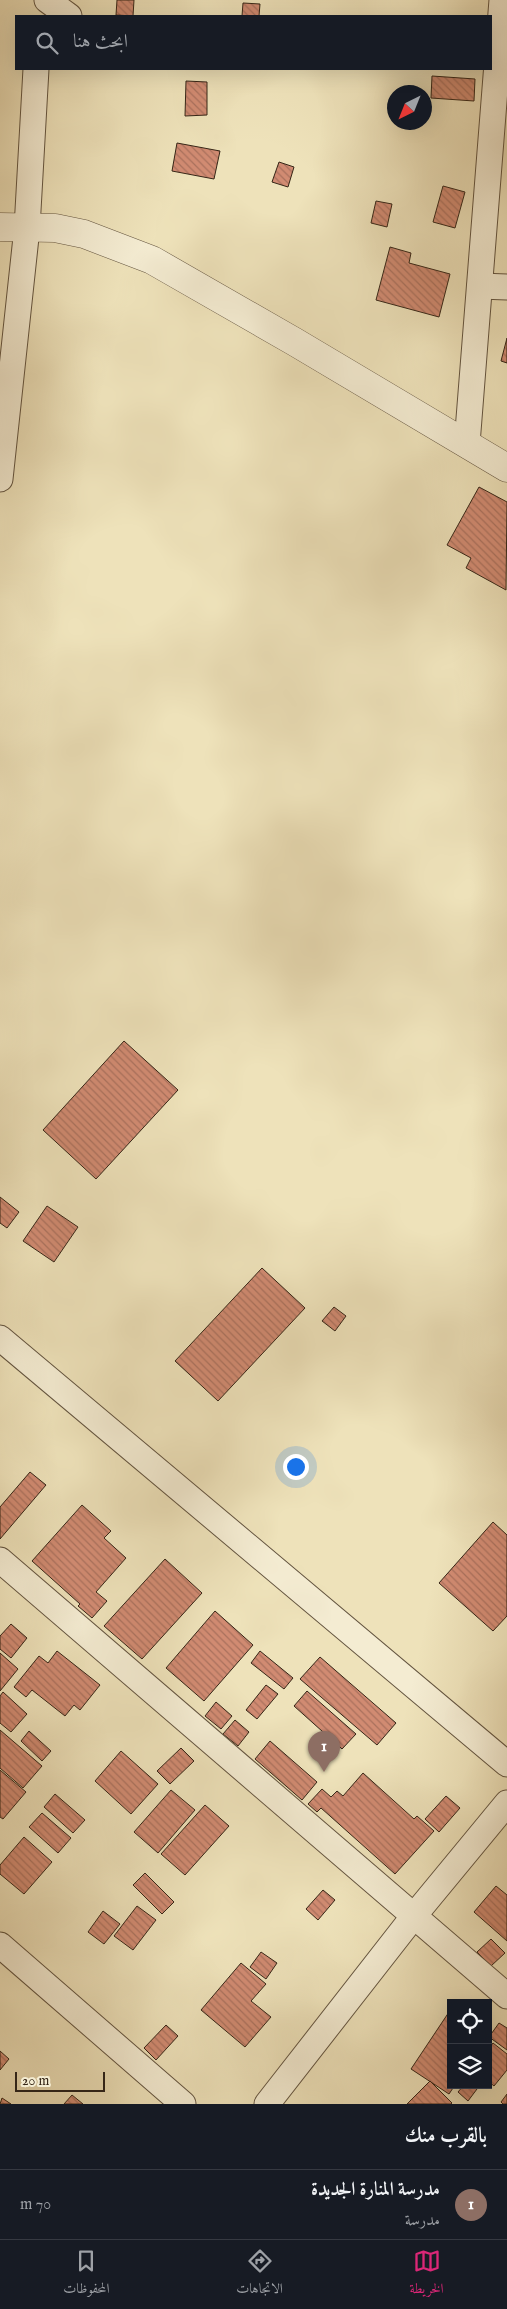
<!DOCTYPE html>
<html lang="ar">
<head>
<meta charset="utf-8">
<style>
	:root { --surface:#171b24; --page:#20242c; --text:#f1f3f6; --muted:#9ea1a6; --line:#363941; --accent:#db2777 }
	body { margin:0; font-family:"IM FELL English",Amiri,serif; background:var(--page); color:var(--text); direction:rtl }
	.controls { position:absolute; right:15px; bottom:15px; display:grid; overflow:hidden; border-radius:0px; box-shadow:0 5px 20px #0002 }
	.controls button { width:45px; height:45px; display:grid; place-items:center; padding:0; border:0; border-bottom:1px solid var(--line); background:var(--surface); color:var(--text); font:25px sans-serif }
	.compass { position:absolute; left:387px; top:85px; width:45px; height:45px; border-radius:50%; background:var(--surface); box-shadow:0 5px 20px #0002; rotate:223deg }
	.scale { position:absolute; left:15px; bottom:12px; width:90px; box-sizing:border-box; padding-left:5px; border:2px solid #362617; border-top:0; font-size:14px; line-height:18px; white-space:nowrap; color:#362617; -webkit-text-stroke:4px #f4ecd2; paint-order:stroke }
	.you { position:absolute; left:295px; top:1466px; width:18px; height:18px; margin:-12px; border:4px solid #fff; border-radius:50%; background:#1a73e8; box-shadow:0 0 0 8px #1a73e833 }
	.badge { display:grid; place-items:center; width:32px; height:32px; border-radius:50%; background:var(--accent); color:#fff; font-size:16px; font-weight:700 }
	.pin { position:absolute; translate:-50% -41px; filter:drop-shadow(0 1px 2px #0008) }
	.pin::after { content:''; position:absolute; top:26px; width:18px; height:15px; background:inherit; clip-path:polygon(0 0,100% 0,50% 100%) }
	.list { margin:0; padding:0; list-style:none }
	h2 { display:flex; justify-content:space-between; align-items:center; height:65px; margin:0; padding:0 20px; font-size:21px }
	h2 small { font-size:16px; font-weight:400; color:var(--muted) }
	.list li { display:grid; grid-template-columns:32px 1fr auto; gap:15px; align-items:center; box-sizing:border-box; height:70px; padding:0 20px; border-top:1px solid var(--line) }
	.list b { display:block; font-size:19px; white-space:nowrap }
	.list p { margin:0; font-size:16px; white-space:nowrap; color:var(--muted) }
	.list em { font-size:16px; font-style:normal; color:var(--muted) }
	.icon { flex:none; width:28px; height:28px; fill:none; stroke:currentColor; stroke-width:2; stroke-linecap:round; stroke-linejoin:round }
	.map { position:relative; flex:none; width:507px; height:2104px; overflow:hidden; direction:ltr }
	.search { position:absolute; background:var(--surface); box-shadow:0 5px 20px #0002; left:15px; right:15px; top:15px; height:55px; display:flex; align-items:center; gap:12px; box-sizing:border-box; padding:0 18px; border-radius:0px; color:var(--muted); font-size:19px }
	.sheet { height:135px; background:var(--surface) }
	nav { display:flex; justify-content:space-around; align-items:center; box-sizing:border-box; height:70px; border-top:1px solid var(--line); background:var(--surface); font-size:14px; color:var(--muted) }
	nav a { display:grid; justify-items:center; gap:2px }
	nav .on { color:var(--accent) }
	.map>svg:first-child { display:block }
</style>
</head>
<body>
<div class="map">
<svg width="507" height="2104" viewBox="0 0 507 2104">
	<defs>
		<pattern id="building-back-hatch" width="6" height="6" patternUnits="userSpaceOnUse" patternTransform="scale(1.25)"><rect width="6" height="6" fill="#d18b72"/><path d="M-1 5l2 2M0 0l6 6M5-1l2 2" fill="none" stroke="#aa715d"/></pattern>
	</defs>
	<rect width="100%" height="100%" fill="#eee2ba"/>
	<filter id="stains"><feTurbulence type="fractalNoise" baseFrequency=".004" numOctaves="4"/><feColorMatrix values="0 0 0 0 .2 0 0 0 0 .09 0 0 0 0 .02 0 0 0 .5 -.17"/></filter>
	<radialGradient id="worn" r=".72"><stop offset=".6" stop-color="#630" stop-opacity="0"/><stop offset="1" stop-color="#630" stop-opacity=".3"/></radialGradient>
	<g fill="url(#building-back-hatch)" stroke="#362617">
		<polygon points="117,0 134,0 133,16 116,15"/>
		<polygon points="243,3 260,4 259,16 242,16"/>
		<polygon points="432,76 475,79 474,101 431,98"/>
		<polygon points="186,81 207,82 207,115 185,116"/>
		<polygon points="177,143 220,151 214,179 172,171"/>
		<polygon points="279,162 294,167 288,187 272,182"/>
		<polygon points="443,186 465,192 455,228 433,222"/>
		<polygon points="376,201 392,204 387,227 371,223"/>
		<polygon points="390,247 411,253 409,263 450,274 439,317 376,300"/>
		<polygon points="507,338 507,363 501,361"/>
		<polygon points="479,487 507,502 506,590 466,568 471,558 447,545"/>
		<polygon points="124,1041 178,1090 96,1179 43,1130"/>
		<polygon points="0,1197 19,1212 7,1228 0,1223"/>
		<polygon points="47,1206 78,1227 54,1262 23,1241"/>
		<polygon points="262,1268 305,1308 218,1401 175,1361"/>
		<polygon points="334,1307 346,1316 335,1331 322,1321"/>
		<polygon points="30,1472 46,1485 0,1539 0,1507"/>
		<polygon points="82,1505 111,1531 104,1538 126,1558 96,1592 107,1601 92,1618 78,1606 80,1604 32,1561"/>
		<polygon points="493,1522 507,1535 507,1616 493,1631 439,1583"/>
		<polygon points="165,1559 202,1593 142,1659 104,1626"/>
		<polygon points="215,1611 253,1645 204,1701 166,1668"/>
		<polygon points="11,1624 27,1638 11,1658 0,1649 0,1636"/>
		<polygon points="57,1651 100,1685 80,1710 74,1705 65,1716 32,1690 26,1697 14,1687 39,1656 48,1663"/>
		<polygon points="260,1651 293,1678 284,1689 251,1663"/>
		<polygon points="0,1653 18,1669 0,1691"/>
		<polygon points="320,1657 396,1723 377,1745 300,1679"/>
		<polygon points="266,1685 278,1694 257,1719 246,1710"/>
		<polygon points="307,1691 356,1734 342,1749 294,1706"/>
		<polygon points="3,1692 27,1714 11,1732 0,1723 0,1696"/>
		<polygon points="216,1702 232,1716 221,1729 205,1716"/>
		<polygon points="235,1720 249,1732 238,1746 223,1734"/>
		<polygon points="0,1730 42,1766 23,1788 0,1768"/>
		<polygon points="29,1731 51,1751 42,1761 21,1741"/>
		<polygon points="270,1741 317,1782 302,1800 255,1759"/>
		<polygon points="181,1748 194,1761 170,1784 157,1771"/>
		<polygon points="121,1751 158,1784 131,1814 95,1781"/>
		<polygon points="0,1770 26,1792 3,1819 0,1817"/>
		<polygon points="363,1773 414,1819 417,1816 434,1831 395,1874 321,1808 317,1812 308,1804 322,1789 331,1797 337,1791 343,1796"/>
		<polygon points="171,1790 195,1810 158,1853 134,1832"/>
		<polygon points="55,1794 85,1820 73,1833 44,1807"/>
		<polygon points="446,1796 460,1808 439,1832 425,1819"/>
		<polygon points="205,1805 229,1826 185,1875 161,1854"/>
		<polygon points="42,1813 71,1838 58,1853 29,1827"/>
		<polygon points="24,1837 52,1862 24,1894 0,1874 0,1865"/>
		<polygon points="145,1873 174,1902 162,1914 133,1885"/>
		<polygon points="496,1886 507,1895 507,1941 474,1912"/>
		<polygon points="323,1890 335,1900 318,1920 306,1909"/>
		<polygon points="137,1906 156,1920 133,1950 114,1936"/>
		<polygon points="103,1911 120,1924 104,1944 88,1932"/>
		<polygon points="491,1939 505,1953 491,1966 477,1952"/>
		<polygon points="261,1952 277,1963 266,1979 250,1967"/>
		<polygon points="241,1963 266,1984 251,2001 271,2017 245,2047 201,2010"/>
		<polygon points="451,2009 451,2085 455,2085 449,2094 411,2069"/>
		<polygon points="499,2023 507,2028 507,2050 489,2037"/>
		<polygon points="166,2025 178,2036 156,2060 144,2048"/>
		<polygon points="493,2043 507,2054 507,2070 494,2086 488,2081 488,2049"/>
		<polygon points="0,2051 9,2059 0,2070"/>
		<polygon points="430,2081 452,2103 451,2104 407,2104"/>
		<polygon points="464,2085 480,2085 468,2101 458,2092"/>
		<polygon points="507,2094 507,2104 503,2104 501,2102"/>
		<polygon points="72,2095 83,2104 64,2104"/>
		<polygon points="2,2098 11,2104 0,2104"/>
	</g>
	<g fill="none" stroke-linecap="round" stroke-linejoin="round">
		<defs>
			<g id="minor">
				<polyline points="47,0 69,16"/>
				<polyline points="480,286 507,287"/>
				<polyline points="467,444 502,0"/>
				<polyline points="0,479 27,228 36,69"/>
				<polyline points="0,1338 507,1764"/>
				<polyline points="0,1560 507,1996"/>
				<polyline points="0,1945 183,2104"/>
				<polyline points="267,2104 413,1917 507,1803"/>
			</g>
			<polyline id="tertiary" points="0,227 55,228 84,234 152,260 295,342 507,468"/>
		</defs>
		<use href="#minor" stroke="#645540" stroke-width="27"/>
		<use href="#tertiary" stroke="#645540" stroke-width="29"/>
		<use href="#minor" stroke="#f4ecd2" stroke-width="25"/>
		<use href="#tertiary" stroke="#f4ecd2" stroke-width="28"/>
	</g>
	<rect width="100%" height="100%" filter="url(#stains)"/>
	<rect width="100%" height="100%" fill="url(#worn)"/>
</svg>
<div class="controls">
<button><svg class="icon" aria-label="locate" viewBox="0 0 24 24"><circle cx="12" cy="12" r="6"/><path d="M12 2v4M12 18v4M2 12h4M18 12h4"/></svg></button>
<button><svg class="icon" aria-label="layers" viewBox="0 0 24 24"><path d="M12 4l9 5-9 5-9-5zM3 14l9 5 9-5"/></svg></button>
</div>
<svg class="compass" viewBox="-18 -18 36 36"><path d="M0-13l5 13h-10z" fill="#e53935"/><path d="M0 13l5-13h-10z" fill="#9ea1a6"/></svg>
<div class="scale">20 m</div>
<div class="you"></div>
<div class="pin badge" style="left:324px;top:1772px;background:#8d6e63">1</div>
<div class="search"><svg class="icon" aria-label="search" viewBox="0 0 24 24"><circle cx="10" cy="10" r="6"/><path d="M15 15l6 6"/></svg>ابحث هنا</div>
</div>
<section class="sheet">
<h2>بالقرب منك<small></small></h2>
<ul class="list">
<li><span class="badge" style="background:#8d6e63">1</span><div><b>مدرسة المنارة الجديدة</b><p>مدرسة</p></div><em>70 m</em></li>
</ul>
</section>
<nav>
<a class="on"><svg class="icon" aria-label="map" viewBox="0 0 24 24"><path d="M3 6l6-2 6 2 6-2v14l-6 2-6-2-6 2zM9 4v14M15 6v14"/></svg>الخريطة</a>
<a><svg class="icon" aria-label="directions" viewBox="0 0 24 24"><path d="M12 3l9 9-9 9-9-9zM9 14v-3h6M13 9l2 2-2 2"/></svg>الاتجاهات</a>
<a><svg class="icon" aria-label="saved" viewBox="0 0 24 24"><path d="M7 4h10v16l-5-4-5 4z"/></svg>المحفوظات</a>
</nav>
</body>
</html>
